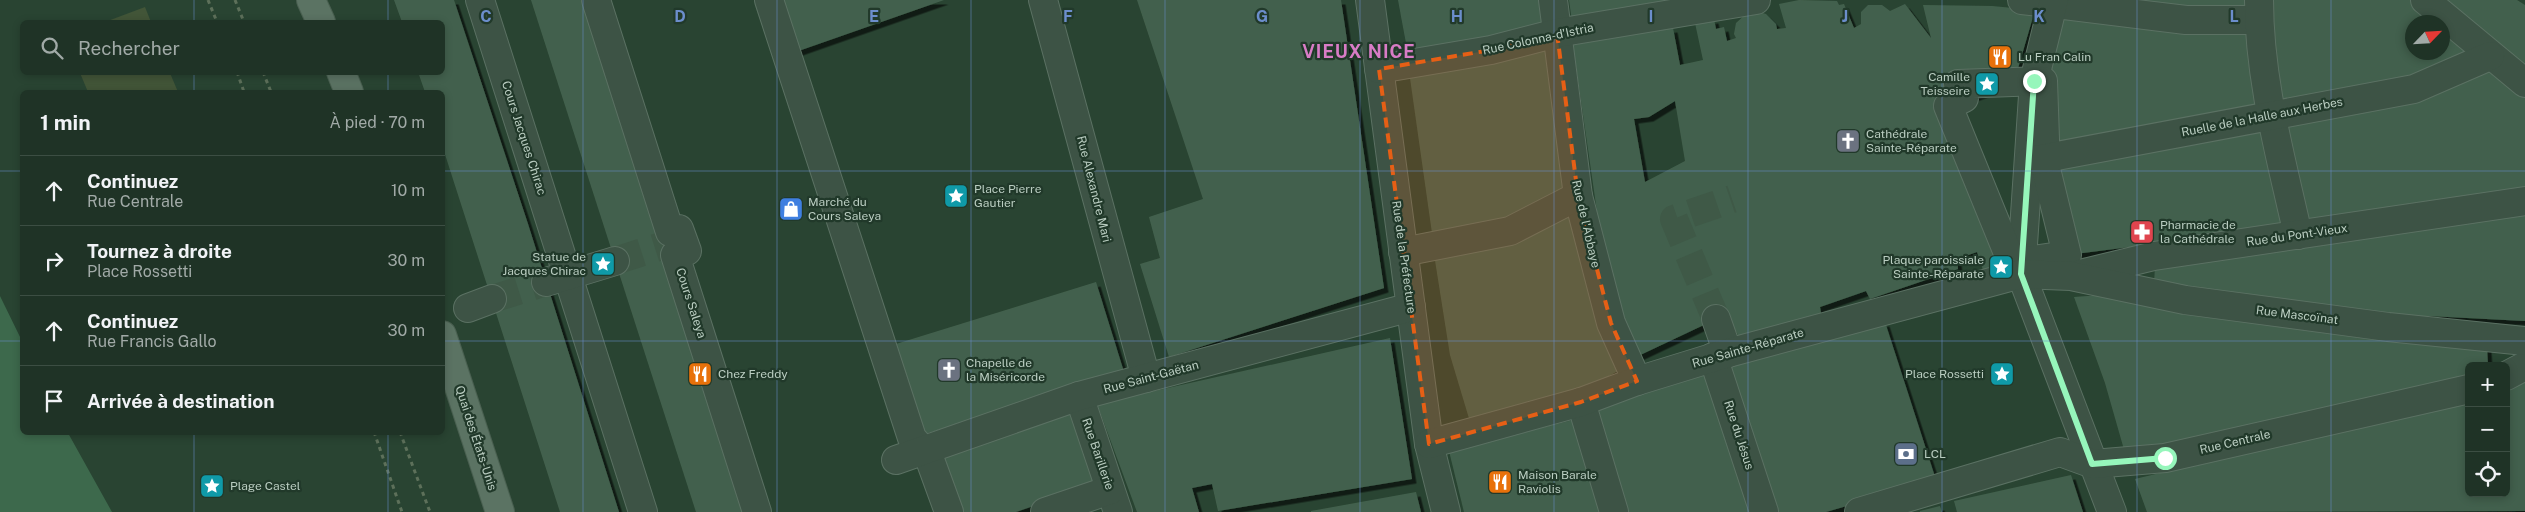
<!DOCTYPE html>
<html lang="fr">
<head>
<meta charset="utf-8">
<style>
	:root { --surface:#1f3326; --page:#2c3f32; --text:#f1f3f6; --muted:#a1aaa7; --line:#3c4e43 }
	body { margin:0; font-family:"Public Sans",sans-serif; background:var(--page); color:var(--text) }
	.controls { position:absolute; right:15px; bottom:15px; display:grid; overflow:hidden; border-radius:8px; box-shadow:0 2px 8px #0003 }
	.controls button { width:45px; height:45px; display:grid; place-items:center; padding:0; border:0; border-bottom:1px solid var(--line); background:var(--surface); color:var(--text); font:25px sans-serif }
	.compass { position:absolute; left:2405px; top:15px; width:45px; height:45px; border-radius:50%; background:var(--surface); box-shadow:0 2px 8px #0003; rotate:65deg }
	.stop { position:absolute; width:15px; height:15px; margin:-11px; border:4px solid #96f6bb; border-radius:50%; background:#fff }
	.stop.end { background:#96f6bb; border-color:#fff; box-shadow:0 1px 5px #0008 }
	.list { margin:0; padding:0; list-style:none }
	h2 { display:flex; justify-content:space-between; align-items:center; height:65px; margin:0; padding:0 20px; font-size:21px }
	h2 small { font-size:16px; font-weight:400; color:var(--muted) }
	.list li { display:grid; grid-template-columns:32px 1fr auto; gap:15px; align-items:center; box-sizing:border-box; height:70px; padding:0 20px; border-top:1px solid var(--line) }
	.list b { display:block; font-size:19px; white-space:nowrap }
	.list p { margin:0; font-size:16px; white-space:nowrap; color:var(--muted) }
	.list em { font-size:16px; font-style:normal; color:var(--muted) }
	.icon { flex:none; width:28px; height:28px; fill:none; stroke:currentColor; stroke-width:2; stroke-linecap:round; stroke-linejoin:round }
	.map { position:relative; flex:none; width:2525px; height:512px; overflow:hidden }
	.search { position:absolute; background:var(--surface); box-shadow:0 2px 8px #0003; left:20px; top:20px; width:425px; height:55px; display:flex; align-items:center; gap:12px; box-sizing:border-box; padding:0 18px; border-radius:8px; color:var(--muted); font-size:19px }
	.panel { position:absolute; background:var(--surface); box-shadow:0 2px 8px #0003; left:20px; top:90px; width:425px; height:345px; border-radius:8px }
	.map>svg:first-child { display:block }
</style>
</head>
<body>
<div class="map">
<svg width="2525" height="512" viewBox="0 0 2525 512">
	<defs>
		<filter id="shadow"><feDropShadow dx="4.5" dy="4.5" stdDeviation="0" flood-color="#0009"/></filter>
	</defs>
	<rect width="100%" height="100%" fill="#294432"/>
	<g fill="#425538">
		<polygon points="145,7 151,22 105,22"/>
		<polygon points="80,73 170,73 178,92 88,92"/>
	</g>
	<polygon fill="#3d694c" points="0,296 22,341 22,432 68,433 112,512 0,512"/>
	<g fill="#43614d" fill-rule="evenodd" filter="url(#shadow)">
		<polygon points="394,0 454,0 528,224 619,512 560,512 442,145 442,92 425,92 418,72 442,72 442,22 402,22"/>
		<polygon points="531,0 596,0 757,512 696,512"/>
		<polygon points="769,0 944,0 787,55"/>
		<polygon points="1137,0 1341,0 1384,288 1169,357 1140,264 1160,258 1149,217 1203,199"/>
		<polygon points="1398,0 1544,0 1547,26 1408,54"/>
		<polygon points="1569,0 1679,0 1572,21"/>
		<path d="M1799,0L1837,1L1839,5L1844,4L1854,28L1861,24V12L1868,5H1882L1890,11L1905,4L1931,38L1923,5L1992,6L2035,10L2014,82L1948,106L2012,263L1984,273L1977,252L1957,259L1958,269L1870,299L1866,291L1820,307L1821,313L1739,337L1727,314L1636,357L1605,267L1573,45L1673,28L1680,65L1703,60L1695,23L1714,19L1716,29L1724,27L1727,41L1736,38L1734,34L1736,23L1747,13L1756,11L1766,14L1776,24L1777,29L1786,28L1779,4ZM1675,101L1685,161L1645,182L1634,119L1649,117Z"/>
		<polygon points="2137,0 2250,0 2250,11 2183,7"/>
		<polygon points="2271,0 2414,0 2441,22 2412,22 2412,52 2442,52 2442,24 2478,53 2438,70 2279,105"/>
		<polygon points="2448,0 2517,0 2525,5 2525,69"/>
		<polygon points="2060,13 2252,33 2261,109 2047,148 2042,69"/>
		<polygon points="1552,47 1567,192 1506,225 1433,240 1409,71"/>
		<polygon points="2491,67 2525,95 2525,189 2304,225 2278,125"/>
		<polygon points="2266,125 2288,227 2067,255 2046,169"/>
		<polygon points="2525,211 2525,321 2428,316 2386,317 2154,286 2155,265 2381,236"/>
		<polygon points="1570,215 1622,369 1564,400 1471,425 1450,355 1434,254"/>
		<polygon points="1096,282 1124,372 912,438 883,348"/>
		<polygon points="2101,295 2487,347 2488,366 2469,366 2469,376 2416,391 2125,453 2105,383 2074,297"/>
		<polygon points="1885,322 1936,480 1826,512 1776,512 1729,367"/>
		<polygon points="1390,338 1412,479 1218,511 1212,484 1192,488 1199,512 1137,512 1097,404"/>
		<polygon points="1711,372 1755,512 1625,512 1595,410 1636,394"/>
		<polygon points="2525,379 2525,511 2147,512 2135,479 2469,399 2469,493 2506,493 2506,387"/>
		<polygon points="1068,409 1094,485 1016,512 949,512 929,457"/>
		<polygon points="1577,419 1606,512 1464,512 1449,451"/>
		<polygon points="2071,475 2083,512 1957,512 1954,501"/>
		<polygon points="1416,492 1421,512 1311,512 1311,511"/>
		<polygon points="1940,506 1942,512 1920,512 1920,511"/>
	</g>
	<g fill="none" stroke-linecap="round" stroke-linejoin="round">
		<g stroke="#3f5947" stroke-width="28" stroke-dasharray="28 14" stroke-linecap="butt">
			<polyline points="615,261 683,239"/>
			<polyline points="492,299 546,282"/>
			<polyline points="1716,319 1674,219 1732,199"/>
		</g>
		<defs>
			<g id="minor">
				<polyline points="480,0 643,512"/>
				<polyline points="596,0 670,232 679,229 687,251 675,255 757,512"/>
				<polyline points="769,0 912,438 929,457 949,512"/>
				<polyline points="1043,0 1146,378"/>
				<polyline points="1370,0 1429,444 1446,512"/>
				<polyline points="1553,0 1578,196 1611,323 1637,381"/>
				<polyline points="2022,0 2186,20 2259,20"/>
				<polyline points="2054,0 2034,81 2021,274 2112,512"/>
				<path d="M2259,0C2259,80 2281,158 2298,235"/>
				<polyline points="2425,0 2525,83"/>
				<polyline points="1379,69 1491,50 1557,33 1756,0"/>
				<polygon points="2043,81 2046,169 2067,255 2012,263 1948,106 1964,98 1958,84"/>
				<polyline points="2030,161 2414,89 2490,56"/>
				<polyline points="1403,252 1510,231 1578,196"/>
				<polyline points="2080,274 2154,256 2525,201"/>
				<polyline points="546,282 615,261"/>
				<polyline points="468,308 492,299"/>
				<polyline points="1716,319 1728,353"/>
				<polyline points="1713,357 1764,512"/>
				<polyline points="2506,376 2525,366"/>
				<polyline points="1079,396 1118,512"/>
				<polyline points="1581,402 1614,512"/>
				<polyline points="1429,444 1581,402 1637,381 1728,353 2021,274 2071,276 2185,300 2388,327 2525,341"/>
				<polyline points="896,460 1079,396 1411,307"/>
				<polyline points="1045,512 1110,490"/>
				<polyline points="1859,512 2060,452 2093,464 2165,458 2469,389"/>
			</g>
			<g id="major">
				<polyline points="311,0 321,22"/>
				<polyline points="341,72 349,92"/>
				<polyline points="442,335 500,512"/>
			</g>
		</defs>
		<use href="#minor" stroke="#5b7163" stroke-width="30"/>
		<use href="#major" stroke="#4a6051" stroke-width="30"/>
		<g stroke="#5d705a" stroke-width="3" stroke-dasharray="4 4" stroke-linecap="butt">
			<polyline points="208,0 217,22"/>
			<polyline points="235,0 244,22"/>
			<polyline points="237,72 244,92"/>
			<polyline points="263,72 271,92"/>
			<polyline points="374,432 402,512"/>
			<polyline points="400,432 430,512"/>
		</g>
		<use href="#minor" stroke="#3d5345" stroke-width="28"/>
		<use href="#major" stroke="#5b7363" stroke-width="28"/>
	</g>
	<g fill="none" stroke-linecap="round" stroke-linejoin="round">
		<polyline stroke="#96f6bb" stroke-width="6" points="2034,81 2021,274 2092,464 2165,458"/>
	</g>
	<path fill="#e65f15" fill-opacity="0.2" stroke="#e65f15" stroke-width="4" stroke-dasharray="10 6" stroke-linejoin="round" d="M1557,33L1578,196L1611,323L1637,381L1581,402L1429,444L1379,69L1491,50Z"/>
	<path fill="none" stroke="#6c8ecc" stroke-width="1" stroke-opacity="0.55" d="M194,0V22M388,0V22M583,0V512M777,0V512M971,0V512M1165,0V512M1360,0V512M1554,0V512M1748,0V512M1942,0V512M2137,0V512M2331,0V512M194,72V92M388,72V92M0,171H22M442,171H2525M0,341H22M442,341H2525M194,432V512M388,432V512"/>
	<defs>
		<symbol id="restaurant-square" viewBox="-11 -11 22 22"><rect x="-9" y="-9" width="18" height="18" rx="4" fill="#e8710a" stroke="#21392a"/><path d="M-5-6h1v4h1v-4h1v4h1v-4h1v5L-1.5 .5V6h-2V.5L-5-1ZM5-6V6H3V1.5H1.5Q1.5-4 5-6Z" fill="#fff"/></symbol>
		<symbol id="sight-square" viewBox="-11 -11 22 22"><rect x="-9" y="-9" width="18" height="18" rx="4" fill="#0f9aa8" stroke="#21392a"/><path d="M0-6L1.8-2.2L6-1.7L2.9 1.2L3.7 5.4L0 3.3L-3.7 5.4L-2.9 1.2L-6-1.7L-1.8-2.2Z" fill="#fff"/></symbol>
		<symbol id="church-square" viewBox="-11 -11 22 22"><rect x="-9" y="-9" width="18" height="18" rx="4" fill="#6b7280" stroke="#21392a"/><path d="M-1.2-6h2.4v3.5h3.3v2.4h-3.3V6h-2.4V-.1h-3.3v-2.4h3.3Z" fill="#fff"/></symbol>
		<symbol id="shop-square" viewBox="-11 -11 22 22"><rect x="-9" y="-9" width="18" height="18" rx="4" fill="#3f7fe0" stroke="#21392a"/><path d="M-5-2.5h2.3a2.7 3.5 0 0 1 5.4 0H5L5.5 6h-11ZM-1.5-2.5h3a1.5 2.3 0 0 0-3 0Z" fill="#fff"/></symbol>
		<symbol id="pharmacy-square" viewBox="-11 -11 22 22"><rect x="-9" y="-9" width="18" height="18" rx="4" fill="#e0444e" stroke="#21392a"/><path d="M-2-6h4v4h4v4h-4v4h-4v-4h-4v-4h4Z" fill="#fff"/></symbol>
		<symbol id="bank-square" viewBox="-11 -11 22 22"><rect x="-9" y="-9" width="18" height="18" rx="4" fill="#5c6f8a" stroke="#21392a"/><path d="M-6-4H6V4H-6ZM0-2.3a2.3 2.3 0 1 0 0 4.6a2.3 2.3 0 1 0 0-4.6Z" fill="#fff"/></symbol>
	</defs>
	<g fill-rule="evenodd">
		<use href="#restaurant-square" x="1986" y="43" width="28" height="28"/>
		<use href="#sight-square" x="1973" y="70" width="28" height="28"/>
		<use href="#church-square" x="1834" y="127" width="28" height="28"/>
		<use href="#sight-square" x="942" y="182" width="28" height="28"/>
		<use href="#shop-square" x="777" y="195" width="28" height="28"/>
		<use href="#pharmacy-square" x="2128" y="218" width="28" height="28"/>
		<use href="#sight-square" x="589" y="250" width="28" height="28"/>
		<use href="#sight-square" x="1987" y="253" width="28" height="28"/>
		<use href="#church-square" x="935" y="356" width="28" height="28"/>
		<use href="#restaurant-square" x="686" y="360" width="28" height="28"/>
		<use href="#sight-square" x="1988" y="360" width="28" height="28"/>
		<use href="#bank-square" x="1892" y="440" width="28" height="28"/>
		<use href="#restaurant-square" x="1486" y="468" width="28" height="28"/>
		<use href="#sight-square" x="198" y="472" width="28" height="28"/>
	</g>
	<g text-anchor="middle" dominant-baseline="central" stroke-width="4.5" stroke-linejoin="round" paint-order="stroke">
		<g font-size="12" fill="#bacdc1" stroke="#21392a">
			<text transform="translate(1538 39) rotate(-12)">Rue Colonna-d'Istria</text>
			<text transform="translate(2262 117) rotate(-11)">Ruelle de la Halle aux Herbes</text>
			<text transform="translate(524 138) rotate(72)">Cours Jacques Chirac</text>
			<text transform="translate(1094 189) rotate(76)">Rue Alexandre Mari</text>
			<text transform="translate(1586 224) rotate(77)">Rue de l'Abbaye</text>
			<text transform="translate(2297 235) rotate(-8)">Rue du Pont-Vieux</text>
			<text transform="translate(1404 257) rotate(82)">Rue de la Préfecture</text>
			<text transform="translate(691 303) rotate(72)">Cours Saleya</text>
			<text transform="translate(2297 315) rotate(7)">Rue Mascoïnat</text>
			<text transform="translate(1748 348) rotate(-16)">Rue Sainte-Réparate</text>
			<text transform="translate(1151 377) rotate(-15)">Rue Saint-Gaëtan</text>
			<text transform="translate(1739 435) rotate(72)">Rue du Jésus</text>
			<text transform="translate(476 438) rotate(72)">Quai des États-Unis</text>
			<text transform="translate(2235 442) rotate(-13)">Rue Centrale</text>
			<text transform="translate(1098 454) rotate(71)">Rue Barillerie</text>
		</g>
		<g font-size="12" fill="#bacdc1" stroke="#21392a" text-anchor="start">
			<text x="2018" y="57">Lu Fran Calin</text>
			<text x="1970" y="77" text-anchor="end">Camille<tspan x="1970" dy="14">Teisseire</tspan></text>
			<text x="1866" y="134">Cathédrale<tspan x="1866" dy="14">Sainte-Réparate</tspan></text>
			<text x="974" y="189">Place Pierre<tspan x="974" dy="14">Gautier</tspan></text>
			<text x="808" y="202">Marché du<tspan x="808" dy="14">Cours Saleya</tspan></text>
			<text x="2160" y="225">Pharmacie de<tspan x="2160" dy="14">la Cathédrale</tspan></text>
			<text x="586" y="257" text-anchor="end">Statue de<tspan x="586" dy="14">Jacques Chirac</tspan></text>
			<text x="1984" y="260" text-anchor="end">Plaque paroissiale<tspan x="1984" dy="14">Sainte-Réparate</tspan></text>
			<text x="966" y="363">Chapelle de<tspan x="966" dy="14">la Miséricorde</tspan></text>
			<text x="718" y="374">Chez Freddy</text>
			<text x="1984" y="374" text-anchor="end">Place Rossetti</text>
			<text x="1924" y="454">LCL</text>
			<text x="1518" y="475">Maison Barale<tspan x="1518" dy="14">Raviolis</tspan></text>
			<text x="230" y="486">Plage Castel</text>
		</g>
		<g font-size="18" font-weight="bold" letter-spacing="1" fill="#d87cc6" stroke="#21392a">
			<text x="1359" y="51">VIEUX NICE</text>
		</g>
	</g>
	<g font-size="16" text-anchor="middle" font-weight="bold" fill="#6c8ecc" stroke="#21392a" stroke-width="4.5" stroke-linejoin="round" paint-order="stroke">
		<text x="486" y="22">C</text>
		<text x="680" y="22">D</text>
		<text x="874" y="22">E</text>
		<text x="1068" y="22">F</text>
		<text x="1262" y="22">G</text>
		<text x="1457" y="22">H</text>
		<text x="1651" y="22">I</text>
		<text x="1845" y="22">J</text>
		<text x="2039" y="22">K</text>
		<text x="2234" y="22">L</text>
	</g>
</svg>
<div class="controls">
<button>+</button>
<button>−</button>
<button><svg class="icon" aria-label="locate" viewBox="0 0 24 24"><circle cx="12" cy="12" r="6"/><path d="M12 2v4M12 18v4M2 12h4M18 12h4"/></svg></button>
</div>
<svg class="compass" viewBox="-18 -18 36 36"><path d="M0-13l5 13h-10z" fill="#e53935"/><path d="M0 13l5-13h-10z" fill="#a1aaa7"/></svg>
<div class="stop" style="left:2165px;top:458px"></div>
<div class="stop end" style="left:2034px;top:81px"></div>
<div class="search"><svg class="icon" aria-label="search" viewBox="0 0 24 24"><circle cx="10" cy="10" r="6"/><path d="M15 15l6 6"/></svg>Rechercher</div>
<section class="panel">
<h2>1 min<small>À pied · 70 m</small></h2>
<ul class="list">
<li><svg class="icon" aria-label="ahead" viewBox="0 0 24 24"><path d="M12 20V5M6 11l6-6 6 6"/></svg><div><b>Continuez</b><p>Rue Centrale</p></div><em>10 m</em></li>
<li><svg class="icon" aria-label="right" viewBox="0 0 24 24"><path d="M7 20v-9h11M14 6l5 5-5 5"/></svg><div><b>Tournez à droite</b><p>Place Rossetti</p></div><em>30 m</em></li>
<li><svg class="icon" aria-label="ahead" viewBox="0 0 24 24"><path d="M12 20V5M6 11l6-6 6 6"/></svg><div><b>Continuez</b><p>Rue Francis Gallo</p></div><em>30 m</em></li>
<li><svg class="icon" aria-label="arrive" viewBox="0 0 24 24"><path d="M6 21V4h12l-3 4 3 4H6"/></svg><div><b>Arrivée à destination</b></div></li>
</ul>
</section>
</div>
</body>
</html>
